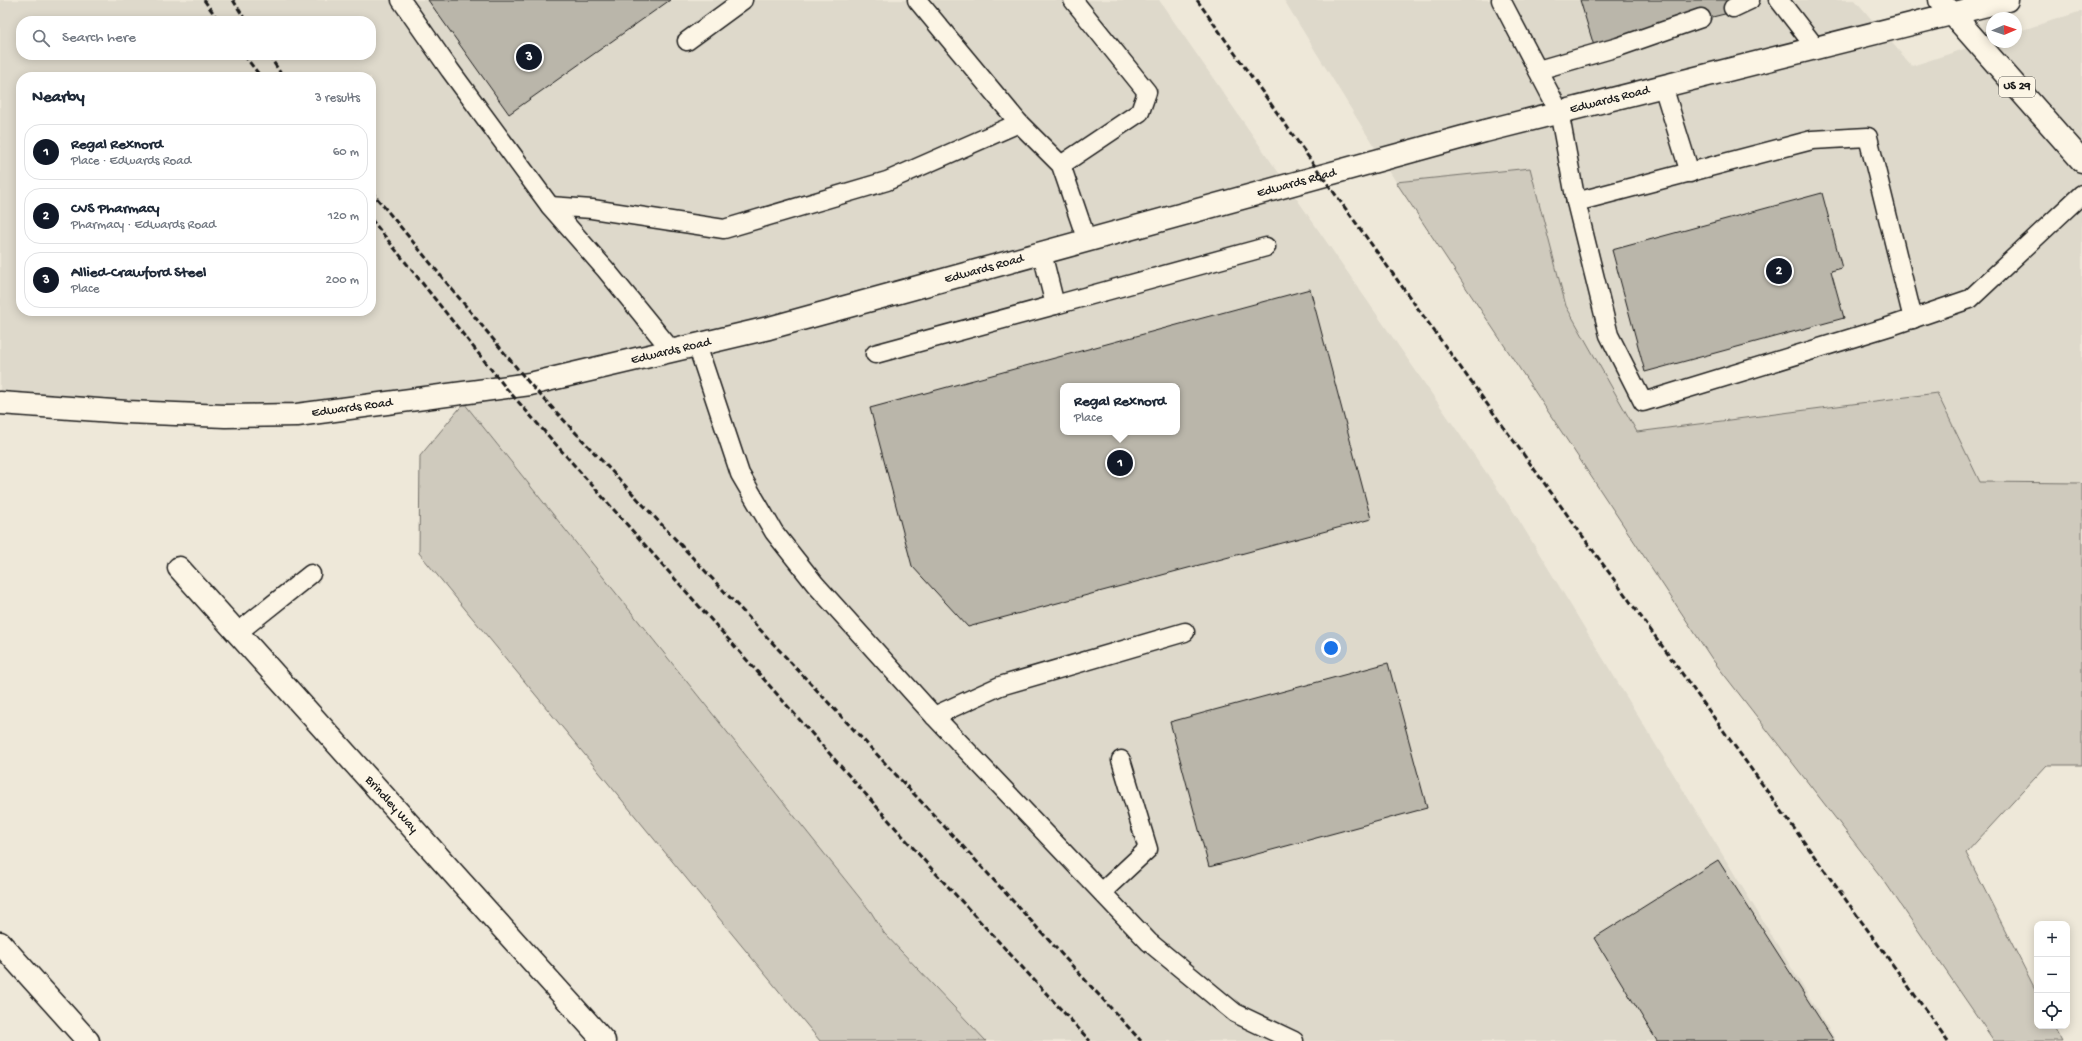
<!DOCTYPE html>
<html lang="en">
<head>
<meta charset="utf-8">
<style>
	:root { --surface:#fff; --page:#f6f6f7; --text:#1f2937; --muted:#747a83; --line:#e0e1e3; --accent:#111827 }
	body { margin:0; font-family:"Gochi Hand",sans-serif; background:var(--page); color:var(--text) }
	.controls { position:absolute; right:12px; bottom:12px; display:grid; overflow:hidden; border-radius:8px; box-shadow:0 2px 10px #0003 }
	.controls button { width:36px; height:36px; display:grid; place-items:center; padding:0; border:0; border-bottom:1px solid var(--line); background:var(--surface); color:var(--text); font:20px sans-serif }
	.compass { position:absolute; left:1986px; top:12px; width:36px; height:36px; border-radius:50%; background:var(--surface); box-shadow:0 2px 10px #0003; rotate:88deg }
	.you { position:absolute; left:1331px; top:648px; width:14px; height:14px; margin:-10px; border:3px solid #fff; border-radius:50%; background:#1a73e8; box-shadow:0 0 0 6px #1a73e833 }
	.badge { display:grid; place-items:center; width:26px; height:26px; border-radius:50%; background:var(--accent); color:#fff; font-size:13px; font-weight:700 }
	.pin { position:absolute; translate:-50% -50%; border:2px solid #fff; box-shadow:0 1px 4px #0006 }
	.popup { position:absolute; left:1060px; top:383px; width:120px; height:52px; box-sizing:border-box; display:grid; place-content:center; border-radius:8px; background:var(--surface); filter:drop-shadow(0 1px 3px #0005); font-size:13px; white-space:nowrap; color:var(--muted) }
	.popup b { font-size:15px; color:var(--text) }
	.popup::after { content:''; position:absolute; left:50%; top:100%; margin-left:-8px; border:8px solid transparent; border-top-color:var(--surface) }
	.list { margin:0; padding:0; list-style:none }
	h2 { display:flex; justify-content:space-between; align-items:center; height:52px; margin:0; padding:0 16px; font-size:17px }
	h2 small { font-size:13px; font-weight:400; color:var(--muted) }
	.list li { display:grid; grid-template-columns:26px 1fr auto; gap:12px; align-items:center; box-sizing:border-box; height:56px; margin:0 8px 8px; padding:0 8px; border:1px solid var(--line); border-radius:16px }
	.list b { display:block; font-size:15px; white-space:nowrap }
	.list p { margin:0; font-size:13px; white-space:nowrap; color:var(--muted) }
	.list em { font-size:13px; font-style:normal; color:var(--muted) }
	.icon { flex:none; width:22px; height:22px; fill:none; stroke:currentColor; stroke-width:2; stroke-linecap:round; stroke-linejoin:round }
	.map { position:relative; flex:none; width:2082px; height:1041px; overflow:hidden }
	.search { position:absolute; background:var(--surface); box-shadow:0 2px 10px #0003; left:16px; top:16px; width:360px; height:44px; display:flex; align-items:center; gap:10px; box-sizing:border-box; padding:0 14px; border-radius:16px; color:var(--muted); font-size:15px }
	.panel { position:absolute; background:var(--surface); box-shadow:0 2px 10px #0003; left:16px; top:72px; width:360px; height:244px; border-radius:16px }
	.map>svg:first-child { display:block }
</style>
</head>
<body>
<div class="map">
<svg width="2082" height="1041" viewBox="0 0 2082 1041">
	<rect width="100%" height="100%" fill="#eee8d9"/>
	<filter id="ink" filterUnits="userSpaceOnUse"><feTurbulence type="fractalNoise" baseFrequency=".025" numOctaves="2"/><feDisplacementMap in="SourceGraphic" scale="8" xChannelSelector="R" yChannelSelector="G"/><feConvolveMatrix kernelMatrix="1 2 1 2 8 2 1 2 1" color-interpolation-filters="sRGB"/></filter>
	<g filter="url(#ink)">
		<g fill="#ded9cb" fill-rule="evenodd">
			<path d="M0,0H1159L1517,517L1836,1041H986L884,933L871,912L464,403H0ZM21,21H371V55H21ZM21,77H371V311H21ZM1063,386H1177V432H1063Z"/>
			<polygon points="1284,0 1855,0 1912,66 1992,40 1992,42 2016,42 2016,32 2082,11 2082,485 2080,483 1980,482 1937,393 1637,432 1566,306 1530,168 1396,182"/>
		</g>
		<g fill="#cfcabd" stroke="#76736c">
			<polygon points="1530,168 1566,306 1637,432 1937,393 1980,482 2080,483 2082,485 2082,765 2047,765 1966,853 2037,993 2037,1026 2054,1026 2062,1041 1994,1041 1885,882 1712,659 1396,182"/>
			<polygon points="464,403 871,912 884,933 986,1041 820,1041 419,553 420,456"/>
		</g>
		<g fill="#bab6aa" stroke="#1c1c1c" fill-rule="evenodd">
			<polygon points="428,0 670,0 509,114"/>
			<polygon points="1580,0 1726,0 1737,11 1594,46"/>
			<polygon points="1822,193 1842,268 1831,271 1844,318 1645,372 1612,250"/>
			<path d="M1310,289L1371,519L968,627L912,566L870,408ZM1063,386H1177V432H1063Z"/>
			<polygon points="1388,663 1427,808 1209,867 1170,722"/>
			<polygon points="1718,860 1834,1041 1657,1041 1594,938"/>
		</g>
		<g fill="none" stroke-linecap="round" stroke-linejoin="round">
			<defs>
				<g id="lane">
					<polyline points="401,0 450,70 550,206"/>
					<polyline points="917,0 1019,123"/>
					<polyline points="1501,0 1559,111 1576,202 1609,335 1643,402 1891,326 1970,299 2082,194"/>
					<polyline points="1779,0 1816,48"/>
					<polyline points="1733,8 1750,0"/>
					<polyline points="687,41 743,0"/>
					<polyline points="1538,70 1618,47 1701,18"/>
					<polyline points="1663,86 1690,173"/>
					<polyline points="1061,165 1140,112 1147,92 1073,0"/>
					<polyline points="1576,202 1812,140 1868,137 1913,319"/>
					<polyline points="1055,305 1266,247"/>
					<polyline points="697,345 740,474 774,532 815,584 934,716 1149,942 1235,1013 1294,1041"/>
					<polyline points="672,351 606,270 550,206 592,209 724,229 887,181 1019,123 1061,165 1087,241"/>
					<polyline points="875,354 1055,305 1042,253"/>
					<polyline points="237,633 311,574"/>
					<polyline points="934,716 1000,686 1185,632"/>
					<polyline points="1102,892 1148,849 1121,760"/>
				</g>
				<g id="street">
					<path id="s1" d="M179,568L604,1041"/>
					<polyline points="0,943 88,1041"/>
				</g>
				<g id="secondary">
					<path id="s2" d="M0,403L127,412L225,416L297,415L530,384L769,328L1485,131L2007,0"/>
				</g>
				<polyline id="primary" points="1940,0 2082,161"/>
			</defs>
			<use href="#lane" stroke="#1c1c1c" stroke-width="21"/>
			<use href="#street" stroke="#1c1c1c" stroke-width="25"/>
			<use href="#secondary" stroke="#1c1c1c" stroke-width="25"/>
			<use href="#primary" stroke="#1c1c1c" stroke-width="25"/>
			<use href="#lane" stroke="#fcf5e5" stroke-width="18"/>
			<use href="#street" stroke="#fcf5e5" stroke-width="22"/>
			<use href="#secondary" stroke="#fcf5e5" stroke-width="22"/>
			<use href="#primary" stroke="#fcf5e5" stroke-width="22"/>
			<g stroke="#1c1c1c" stroke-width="3" stroke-dasharray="6 3" stroke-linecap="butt">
				<polyline points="204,0 219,21"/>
				<polyline points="233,0 246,21"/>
				<polyline points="1197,0 1322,176 1948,1041"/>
				<polyline points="244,55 261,77"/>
				<polyline points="269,55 283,77"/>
				<polyline points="371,191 530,384 958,841 1141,1041"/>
				<polyline points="371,219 506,388 930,867 1090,1041"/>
			</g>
		</g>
	</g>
	<g text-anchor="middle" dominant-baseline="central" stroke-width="3.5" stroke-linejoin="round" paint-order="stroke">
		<rect fill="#fcf5e5" stroke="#5f5d58" stroke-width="1" x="1999" y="77" width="36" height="20" rx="3"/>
		<g font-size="12" font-weight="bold" fill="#1c1c1c">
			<text x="2017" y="87">US 29</text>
		</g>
		<g font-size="13" fill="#1c1c1c" stroke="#fcf5e5">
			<text stroke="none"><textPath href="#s2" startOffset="1649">Edwards Road</textPath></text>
			<text stroke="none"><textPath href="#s2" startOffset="1325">Edwards Road</textPath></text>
			<text stroke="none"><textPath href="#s2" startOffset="1001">Edwards Road</textPath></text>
			<text stroke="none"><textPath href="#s2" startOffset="677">Edwards Road</textPath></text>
			<text stroke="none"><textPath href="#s2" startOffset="353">Edwards Road</textPath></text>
			<text stroke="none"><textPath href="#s1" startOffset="318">Brindley Way</textPath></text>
		</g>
	</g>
</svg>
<div class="controls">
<button>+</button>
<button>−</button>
<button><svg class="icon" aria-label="locate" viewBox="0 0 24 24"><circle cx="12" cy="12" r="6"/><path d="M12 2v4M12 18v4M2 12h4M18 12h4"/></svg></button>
</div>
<svg class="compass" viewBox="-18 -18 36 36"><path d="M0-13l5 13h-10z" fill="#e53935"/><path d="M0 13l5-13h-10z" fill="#747a83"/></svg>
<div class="you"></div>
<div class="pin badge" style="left:1120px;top:463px">1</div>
<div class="popup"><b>Regal Rexnord</b>Place</div>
<div class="pin badge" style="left:1779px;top:271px">2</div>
<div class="pin badge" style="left:529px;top:57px">3</div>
<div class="search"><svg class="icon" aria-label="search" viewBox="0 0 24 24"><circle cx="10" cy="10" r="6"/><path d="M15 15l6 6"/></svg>Search here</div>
<section class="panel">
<h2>Nearby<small>3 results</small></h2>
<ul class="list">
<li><span class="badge">1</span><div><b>Regal Rexnord</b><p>Place · Edwards Road</p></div><em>60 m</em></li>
<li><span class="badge">2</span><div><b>CVS Pharmacy</b><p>Pharmacy · Edwards Road</p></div><em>120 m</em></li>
<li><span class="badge">3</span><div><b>Allied-Crawford Steel</b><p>Place</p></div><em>200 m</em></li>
</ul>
</section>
</div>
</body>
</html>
